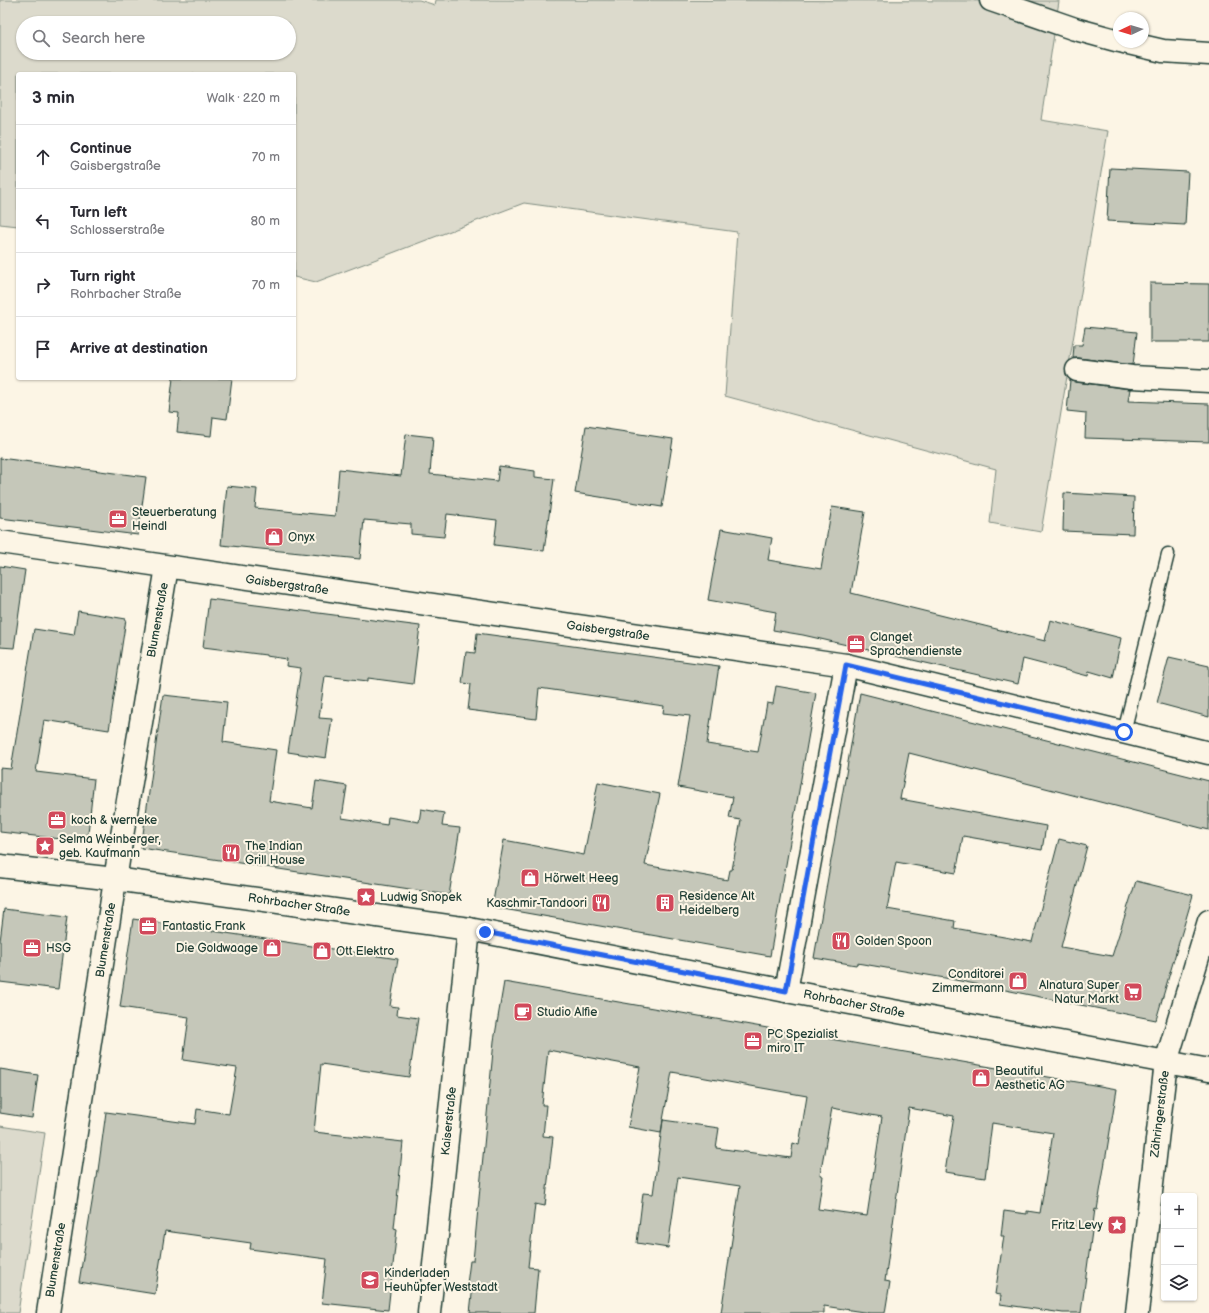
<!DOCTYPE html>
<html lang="en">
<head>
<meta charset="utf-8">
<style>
	:root { --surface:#fff; --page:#f2f2f3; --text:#2b2b33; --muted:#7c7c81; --line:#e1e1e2 }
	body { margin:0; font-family:"Balsamiq Sans",sans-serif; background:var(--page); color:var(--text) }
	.controls { position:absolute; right:12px; bottom:12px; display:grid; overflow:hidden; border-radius:4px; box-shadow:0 1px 3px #0004 }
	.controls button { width:36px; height:36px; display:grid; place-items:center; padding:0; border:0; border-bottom:1px solid var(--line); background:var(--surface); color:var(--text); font:20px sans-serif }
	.compass { position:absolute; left:1113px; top:12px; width:36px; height:36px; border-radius:50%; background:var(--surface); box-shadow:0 1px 3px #0004; rotate:266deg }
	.stop { position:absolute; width:12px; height:12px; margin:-9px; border:3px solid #2563eb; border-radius:50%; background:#fff }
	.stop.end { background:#2563eb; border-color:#fff; box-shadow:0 1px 4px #0008 }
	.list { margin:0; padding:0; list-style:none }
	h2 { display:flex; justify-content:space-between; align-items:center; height:52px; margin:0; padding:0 16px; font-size:17px }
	h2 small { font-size:13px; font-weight:400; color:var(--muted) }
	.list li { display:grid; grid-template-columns:26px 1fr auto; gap:12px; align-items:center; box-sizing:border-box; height:64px; padding:0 16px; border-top:1px solid var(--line) }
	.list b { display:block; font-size:15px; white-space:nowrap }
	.list p { margin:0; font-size:13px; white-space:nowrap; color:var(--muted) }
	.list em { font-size:13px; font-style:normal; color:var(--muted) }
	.icon { flex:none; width:22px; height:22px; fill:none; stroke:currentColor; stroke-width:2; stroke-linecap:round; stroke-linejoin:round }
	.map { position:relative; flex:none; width:1209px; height:1313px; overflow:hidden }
	.search { position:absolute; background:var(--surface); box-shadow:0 1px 3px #0004; left:16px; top:16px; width:280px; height:44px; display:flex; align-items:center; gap:10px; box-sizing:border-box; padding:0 14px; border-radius:22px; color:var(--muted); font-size:15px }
	.panel { position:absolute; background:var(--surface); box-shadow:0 1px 3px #0004; left:16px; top:72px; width:280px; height:308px; border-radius:4px }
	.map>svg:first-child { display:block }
</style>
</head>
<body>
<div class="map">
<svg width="1209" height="1313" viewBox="0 0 1209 1313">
	<rect width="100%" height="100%" fill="#fcf5e5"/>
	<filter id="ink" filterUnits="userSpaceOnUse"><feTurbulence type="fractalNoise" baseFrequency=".025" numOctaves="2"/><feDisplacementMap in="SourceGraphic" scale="8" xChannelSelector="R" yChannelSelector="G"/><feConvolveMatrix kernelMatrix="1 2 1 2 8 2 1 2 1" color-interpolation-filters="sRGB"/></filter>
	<g filter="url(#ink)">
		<g fill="#dcdacc" stroke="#7e8c80" fill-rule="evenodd">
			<path d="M0,0H419L435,5L436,0L1059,1L1041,120L1108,131L1041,532L990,523L996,469L725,396L737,232L524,203L316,282L294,277V74H18V226L0,224ZM23,23H289V53H23Z"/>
			<polygon points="0,1126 45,1133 18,1313 0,1313"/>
		</g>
		<g fill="#c5c7b9" stroke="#1f3d34" fill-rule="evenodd">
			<polygon points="1110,168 1188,172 1185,225 1107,221"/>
			<polygon points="1150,283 1209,284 1209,342 1150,342"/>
			<polygon points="1085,327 1137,332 1133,365 1079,358 1073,358 1074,345 1082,345"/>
			<polygon points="173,378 232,378 227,419 213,417 211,436 177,432 179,413 169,412"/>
			<polygon points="1070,380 1075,382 1130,389 1128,401 1209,404 1209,442 1085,438 1086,413 1067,411"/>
			<polygon points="586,426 673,439 662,507 575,493"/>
			<polygon points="406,434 433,437 430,474 497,481 499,466 535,471 535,477 554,479 544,551 494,545 497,520 447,514 444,537 411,534 411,524 364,520 360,559 221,545 227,486 257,489 255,508 335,516 339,469 401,476"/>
			<polygon points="0,458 146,477 138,535 0,518"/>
			<polygon points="1064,493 1134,497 1133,534 1063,531"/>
			<polygon points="832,507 865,512 851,593 1045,641 1050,620 1121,638 1113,678 1089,671 1088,676 1023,659 1018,684 803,635 773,630 776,612 708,600 721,529 772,538 768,560 821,569"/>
			<polygon points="0,566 25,570 14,648 0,647"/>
			<polygon points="209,599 420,626 413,684 368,678 368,681 325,676 319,718 332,719 326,758 288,752 301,668 286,666 287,659 266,656 266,655 203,647"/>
			<polygon points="78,611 126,619 109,730 44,720 36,772 94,779 87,842 0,832 0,768 11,769 34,629 74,635"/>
			<polygon points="477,633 719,666 707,744 758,752 767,703 773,704 776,686 816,693 770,956 492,907 504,840 584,855 598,782 660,794 645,865 728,880 730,870 732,870 741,820 729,818 733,797 678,787 690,716 663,713 664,706 539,688 536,719 468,710 471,684 462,683 466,652 475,653"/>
			<polygon points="1169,657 1209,666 1209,717 1157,703"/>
			<polygon points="860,693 1209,781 1209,830 909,753 900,799 1046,826 1042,850 963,836 956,873 896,862 887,909 955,921 954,928 1032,942 1059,839 1087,846 1061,947 1112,956 1136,881 1193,895 1156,1020 945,978 857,963 856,965 814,958"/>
			<polygon points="163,695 227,702 223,742 276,750 269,801 312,808 316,781 347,786 342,818 387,825 388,817 419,822 421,809 444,813 442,826 460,828 449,895 141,848 158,730"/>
			<polygon points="4,909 67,917 58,989 0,982 0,941"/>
			<polygon points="133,919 398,959 390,1006 398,1007 397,1015 418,1018 409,1077 321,1064 314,1132 403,1142 394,1228 397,1229 388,1310 322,1303 327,1259 250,1249 251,1243 165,1231 155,1294 79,1282 96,1178 97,1178 106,1112 195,1124 197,1109 229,1114 237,1068 183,1060 189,1017 120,1007"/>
			<path d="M504,982L1117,1089L1097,1210L1095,1209L1081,1313H1063L1000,1304L1001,1295L995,1294L1004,1236H1001L1004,1211L1027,1214V1211L1040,1213L1053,1133L992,1123L985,1178L945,1172L954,1116L909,1108L885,1281L890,1282L885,1313H870L824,1306V1313H721L740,1186L678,1177L668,1248L637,1243L643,1193L653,1194L663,1120L661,1133L628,1127L640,1067L548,1050L542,1105H546L543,1136L553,1137L545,1206L535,1204L528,1267L538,1268L534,1313H470L473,1285L467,1284L470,1261H473L494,1041ZM672,1072L807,1096L799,1145L793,1143L791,1158L716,1148L719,1128L663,1120ZM832,1108L882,1117L867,1216L818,1209L823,1176L820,1175Z"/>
			<polygon points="0,1069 38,1075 32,1118 0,1113"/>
		</g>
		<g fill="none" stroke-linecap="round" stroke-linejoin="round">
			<defs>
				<polyline id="lane" points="1124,732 1168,554"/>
				<g id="street">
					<polyline points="991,0 1075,29 1119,41"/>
					<polyline points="1124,42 1163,51 1209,54"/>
					<polyline points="1077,370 1132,377 1209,381"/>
					<polyline points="0,542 846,665 1209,753"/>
					<polyline points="786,991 846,665"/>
					<polyline points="48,1313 120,848 167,567"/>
					<polyline points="429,1313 469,929"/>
					<polyline points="1137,1313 1166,1062 1209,921"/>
				</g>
				<polyline id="secondary" points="0,866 115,879 469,929 786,991 1209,1070"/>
			</defs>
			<use href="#lane" stroke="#1f3d34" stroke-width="15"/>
			<use href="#street" stroke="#1f3d34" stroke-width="25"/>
			<use href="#secondary" stroke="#1f3d34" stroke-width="25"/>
			<use href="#lane" stroke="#fcf5e5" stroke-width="12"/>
			<use href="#street" stroke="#fcf5e5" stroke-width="22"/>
			<use href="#secondary" stroke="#fcf5e5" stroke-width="22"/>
		</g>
	</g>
	<g fill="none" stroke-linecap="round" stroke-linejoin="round" filter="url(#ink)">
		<polyline stroke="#2563eb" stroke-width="5" points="485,932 786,991 846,665 1124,732"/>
	</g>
	<defs>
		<symbol id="office-square" viewBox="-11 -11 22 22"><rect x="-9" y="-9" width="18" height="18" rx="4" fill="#d1495b" stroke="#fcf5e5"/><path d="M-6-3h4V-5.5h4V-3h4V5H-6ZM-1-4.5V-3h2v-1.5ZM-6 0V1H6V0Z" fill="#fff"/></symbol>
		<symbol id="shop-square" viewBox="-11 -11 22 22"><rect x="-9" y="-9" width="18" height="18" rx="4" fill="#d1495b" stroke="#fcf5e5"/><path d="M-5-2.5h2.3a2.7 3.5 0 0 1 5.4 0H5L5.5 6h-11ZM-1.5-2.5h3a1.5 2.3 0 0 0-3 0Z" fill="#fff"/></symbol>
		<symbol id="sight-square" viewBox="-11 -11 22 22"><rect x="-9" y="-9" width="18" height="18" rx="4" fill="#d1495b" stroke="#fcf5e5"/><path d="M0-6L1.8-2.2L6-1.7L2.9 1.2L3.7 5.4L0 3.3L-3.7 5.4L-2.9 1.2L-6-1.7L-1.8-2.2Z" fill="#fff"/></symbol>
		<symbol id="restaurant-square" viewBox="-11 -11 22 22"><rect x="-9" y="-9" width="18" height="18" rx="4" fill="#d1495b" stroke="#fcf5e5"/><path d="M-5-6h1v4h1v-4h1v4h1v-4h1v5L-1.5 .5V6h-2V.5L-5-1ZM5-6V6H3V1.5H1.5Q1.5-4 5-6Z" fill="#fff"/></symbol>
		<symbol id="building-square" viewBox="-11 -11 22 22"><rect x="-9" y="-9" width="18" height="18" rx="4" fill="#d1495b" stroke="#fcf5e5"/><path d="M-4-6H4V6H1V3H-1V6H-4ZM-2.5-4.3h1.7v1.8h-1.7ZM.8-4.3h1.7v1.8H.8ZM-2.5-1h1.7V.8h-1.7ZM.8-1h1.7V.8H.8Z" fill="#fff"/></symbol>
		<symbol id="supermarket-square" viewBox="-11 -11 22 22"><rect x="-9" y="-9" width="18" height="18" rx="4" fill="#d1495b" stroke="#fcf5e5"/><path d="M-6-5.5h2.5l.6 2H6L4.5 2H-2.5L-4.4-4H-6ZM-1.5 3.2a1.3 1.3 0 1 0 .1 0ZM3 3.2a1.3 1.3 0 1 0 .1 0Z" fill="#fff"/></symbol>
		<symbol id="cafe-square" viewBox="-11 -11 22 22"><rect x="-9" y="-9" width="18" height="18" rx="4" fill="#d1495b" stroke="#fcf5e5"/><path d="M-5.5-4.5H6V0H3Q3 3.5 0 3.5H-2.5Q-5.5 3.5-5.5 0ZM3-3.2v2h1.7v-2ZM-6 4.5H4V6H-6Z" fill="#fff"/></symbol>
		<symbol id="school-square" viewBox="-11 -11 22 22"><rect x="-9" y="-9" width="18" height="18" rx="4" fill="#d1495b" stroke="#fcf5e5"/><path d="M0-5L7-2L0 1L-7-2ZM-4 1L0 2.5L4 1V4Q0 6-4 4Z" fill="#fff"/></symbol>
	</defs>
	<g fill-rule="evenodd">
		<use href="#office-square" x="107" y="508" width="22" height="22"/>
		<use href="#shop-square" x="263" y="526" width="22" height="22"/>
		<use href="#office-square" x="845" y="633" width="22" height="22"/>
		<use href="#office-square" x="46" y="809" width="22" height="22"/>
		<use href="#sight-square" x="34" y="835" width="22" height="22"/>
		<use href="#restaurant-square" x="220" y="842" width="22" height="22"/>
		<use href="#shop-square" x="519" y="867" width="22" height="22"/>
		<use href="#sight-square" x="355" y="886" width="22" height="22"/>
		<use href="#restaurant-square" x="590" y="892" width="22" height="22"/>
		<use href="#building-square" x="654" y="892" width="22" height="22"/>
		<use href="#office-square" x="137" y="915" width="22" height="22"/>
		<use href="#restaurant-square" x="830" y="930" width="22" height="22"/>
		<use href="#office-square" x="21" y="937" width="22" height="22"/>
		<use href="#shop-square" x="261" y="937" width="22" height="22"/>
		<use href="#shop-square" x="311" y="940" width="22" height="22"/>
		<use href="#shop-square" x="1007" y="970" width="22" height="22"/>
		<use href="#supermarket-square" x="1122" y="981" width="22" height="22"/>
		<use href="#cafe-square" x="512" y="1001" width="22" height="22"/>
		<use href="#office-square" x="742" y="1030" width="22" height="22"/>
		<use href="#shop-square" x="970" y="1067" width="22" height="22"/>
		<use href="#sight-square" x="1106" y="1214" width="22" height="22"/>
		<use href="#school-square" x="359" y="1269" width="22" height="22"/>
	</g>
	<g text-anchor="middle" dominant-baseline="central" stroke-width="4" stroke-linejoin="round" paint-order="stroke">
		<g font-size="12" fill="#1f3d34" stroke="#fcf5e5" text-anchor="start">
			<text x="132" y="512">Steuerberatung<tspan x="132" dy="14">Heindl</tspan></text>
			<text x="288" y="537">Onyx</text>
			<text x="870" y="637">Clanget<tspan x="870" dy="14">Sprachendienste</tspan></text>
			<text x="71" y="820">koch &amp; werneke</text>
			<text x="59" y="839">Selma Weinberger,<tspan x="59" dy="14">geb. Kaufmann</tspan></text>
			<text x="245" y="846">The Indian<tspan x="245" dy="14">Grill House</tspan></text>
			<text x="544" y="878">Hörwelt Heeg</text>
			<text x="679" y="896">Residence Alt<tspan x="679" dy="14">Heidelberg</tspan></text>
			<text x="380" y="897">Ludwig Snopek</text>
			<text x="587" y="903" text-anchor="end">Kaschmir-Tandoori</text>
			<text x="162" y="926">Fantastic Frank</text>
			<text x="855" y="941">Golden Spoon</text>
			<text x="46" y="948">HSG</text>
			<text x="258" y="948" text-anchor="end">Die Goldwaage</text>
			<text x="336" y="951">Ott Elektro</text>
			<text x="1004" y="974" text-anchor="end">Conditorei<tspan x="1004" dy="14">Zimmermann</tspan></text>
			<text x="1119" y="985" text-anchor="end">Alnatura Super<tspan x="1119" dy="14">Natur Markt</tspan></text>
			<text x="537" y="1012">Studio Alfie</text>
			<text x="767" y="1034">PC Spezialist<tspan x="767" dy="14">miro IT</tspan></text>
			<text x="995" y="1071">Beautiful<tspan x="995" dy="14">Aesthetic AG</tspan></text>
			<text x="1103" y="1225" text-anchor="end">Fritz Levy</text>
			<text x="384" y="1273">Kinderladen<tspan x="384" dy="14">Heuhüpfer Weststadt</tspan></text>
		</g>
		<g font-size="12" fill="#1f3d34" stroke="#fcf5e5">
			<text transform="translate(287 585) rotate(8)">Gaisbergstraße</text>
			<text transform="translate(158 620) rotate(-80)">Blumenstraße</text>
			<text transform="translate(608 631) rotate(8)">Gaisbergstraße</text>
			<text transform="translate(299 905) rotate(8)">Rohrbacher Straße</text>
			<text transform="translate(106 940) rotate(-81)">Blumenstraße</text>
			<text transform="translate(854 1004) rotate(11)">Rohrbacher Straße</text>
			<text transform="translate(1160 1114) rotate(-83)">Zähringerstraße</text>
			<text transform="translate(449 1121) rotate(-84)">Kaiserstraße</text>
			<text transform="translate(56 1260) rotate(-81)">Blumenstraße</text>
		</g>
	</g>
</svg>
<div class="controls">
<button>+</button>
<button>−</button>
<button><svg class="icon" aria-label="layers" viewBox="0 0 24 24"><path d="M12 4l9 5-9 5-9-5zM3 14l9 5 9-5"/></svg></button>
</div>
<svg class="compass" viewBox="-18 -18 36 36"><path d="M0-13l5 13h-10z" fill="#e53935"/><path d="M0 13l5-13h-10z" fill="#7c7c81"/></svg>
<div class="stop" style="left:1124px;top:732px"></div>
<div class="stop end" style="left:485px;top:932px"></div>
<div class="search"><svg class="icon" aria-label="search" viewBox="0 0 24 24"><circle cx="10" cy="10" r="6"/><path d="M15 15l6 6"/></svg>Search here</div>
<section class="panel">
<h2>3 min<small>Walk · 220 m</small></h2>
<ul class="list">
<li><svg class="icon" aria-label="ahead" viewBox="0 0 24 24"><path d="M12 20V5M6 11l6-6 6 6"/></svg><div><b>Continue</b><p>Gaisbergstraße</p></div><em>70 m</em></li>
<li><svg class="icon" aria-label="left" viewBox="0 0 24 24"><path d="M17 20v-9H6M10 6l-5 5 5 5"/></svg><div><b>Turn left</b><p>Schlosserstraße</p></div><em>80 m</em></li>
<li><svg class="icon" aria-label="right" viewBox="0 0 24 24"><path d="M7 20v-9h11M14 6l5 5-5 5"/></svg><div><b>Turn right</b><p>Rohrbacher Straße</p></div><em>70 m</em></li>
<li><svg class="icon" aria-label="arrive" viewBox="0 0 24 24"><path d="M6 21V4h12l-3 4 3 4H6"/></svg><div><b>Arrive at destination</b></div></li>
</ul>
</section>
</div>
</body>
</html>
